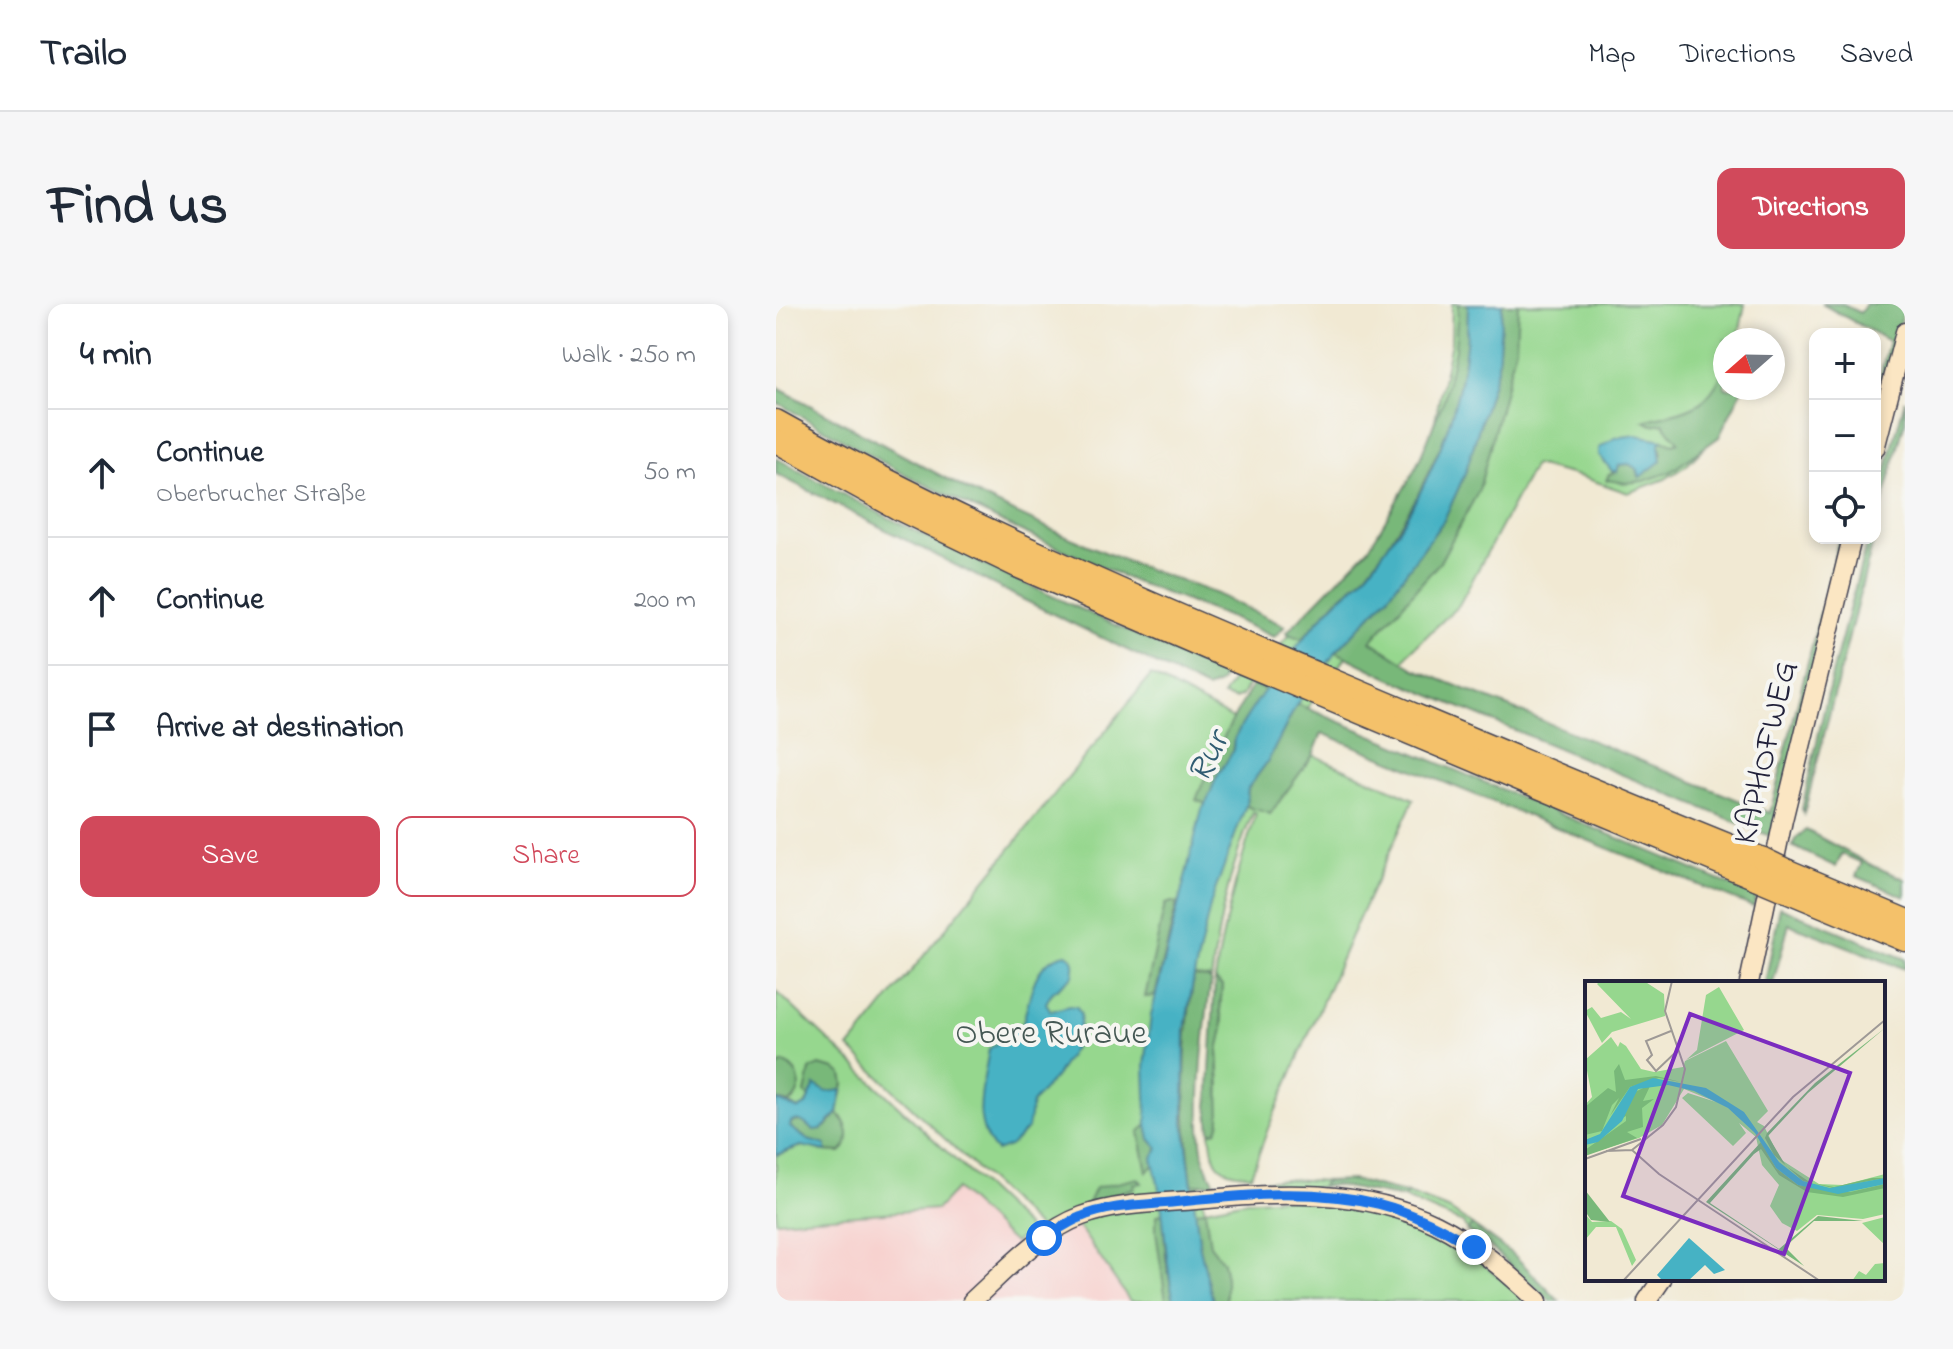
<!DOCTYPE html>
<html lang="en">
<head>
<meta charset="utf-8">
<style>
	:root { --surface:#fff; --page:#f6f6f7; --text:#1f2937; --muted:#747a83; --line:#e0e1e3; --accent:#d1495b }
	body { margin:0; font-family:"Indie Flower",sans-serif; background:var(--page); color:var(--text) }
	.controls { position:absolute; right:24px; top:24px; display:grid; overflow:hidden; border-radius:16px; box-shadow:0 4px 12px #0003 }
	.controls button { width:72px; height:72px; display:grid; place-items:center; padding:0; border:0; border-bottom:2px solid var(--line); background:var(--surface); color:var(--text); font:40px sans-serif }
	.compass { position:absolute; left:937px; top:24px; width:72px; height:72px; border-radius:50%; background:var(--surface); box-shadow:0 4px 12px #0003; rotate:250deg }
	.stop { position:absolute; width:24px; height:24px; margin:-18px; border:6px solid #1a73e8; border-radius:50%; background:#fff }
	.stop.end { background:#1a73e8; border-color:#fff; box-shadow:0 2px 8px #0008 }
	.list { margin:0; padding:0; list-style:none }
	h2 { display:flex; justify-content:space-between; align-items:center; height:104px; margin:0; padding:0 32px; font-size:34px }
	h2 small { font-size:26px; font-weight:400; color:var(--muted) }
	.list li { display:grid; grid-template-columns:52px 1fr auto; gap:24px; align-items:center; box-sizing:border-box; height:128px; padding:0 32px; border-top:2px solid var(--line) }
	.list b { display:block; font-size:30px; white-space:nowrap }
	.list p { margin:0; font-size:26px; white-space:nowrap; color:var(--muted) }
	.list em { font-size:26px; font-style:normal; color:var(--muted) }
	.actions { display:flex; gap:16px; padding:24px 32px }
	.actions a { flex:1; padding:18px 0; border:2px solid var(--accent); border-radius:16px; text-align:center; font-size:28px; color:var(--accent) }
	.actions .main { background:var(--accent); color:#fff }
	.icon { flex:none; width:44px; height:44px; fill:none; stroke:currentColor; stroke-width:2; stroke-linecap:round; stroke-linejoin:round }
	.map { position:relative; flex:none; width:1129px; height:997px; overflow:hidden; border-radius:16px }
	header { display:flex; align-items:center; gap:48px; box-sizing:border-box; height:112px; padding:0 40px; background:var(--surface); border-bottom:2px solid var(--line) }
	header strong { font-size:38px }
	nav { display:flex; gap:44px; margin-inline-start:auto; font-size:28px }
	.intro { display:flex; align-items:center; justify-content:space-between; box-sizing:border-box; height:192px; padding:0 48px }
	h1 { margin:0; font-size:56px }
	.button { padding:20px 36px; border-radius:16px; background:var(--accent); color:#fff; font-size:28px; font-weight:700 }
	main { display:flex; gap:48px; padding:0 48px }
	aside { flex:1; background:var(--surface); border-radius:16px; box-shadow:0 4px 12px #0003 }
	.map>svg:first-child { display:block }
</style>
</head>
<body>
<header>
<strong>Trailo</strong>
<nav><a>Map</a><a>Directions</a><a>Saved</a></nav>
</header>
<div class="intro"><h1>Find us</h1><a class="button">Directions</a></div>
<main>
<aside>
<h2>4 min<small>Walk · 250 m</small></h2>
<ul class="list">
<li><svg class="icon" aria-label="ahead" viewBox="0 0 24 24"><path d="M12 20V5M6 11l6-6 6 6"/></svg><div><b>Continue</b><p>Oberbrucher Straße</p></div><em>50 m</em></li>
<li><svg class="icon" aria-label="ahead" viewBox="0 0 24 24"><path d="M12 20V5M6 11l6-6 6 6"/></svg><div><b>Continue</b></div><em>200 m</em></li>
<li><svg class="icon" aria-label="arrive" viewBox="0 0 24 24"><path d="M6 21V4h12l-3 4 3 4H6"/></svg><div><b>Arrive at destination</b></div></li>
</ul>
<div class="actions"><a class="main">Save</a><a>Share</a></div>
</aside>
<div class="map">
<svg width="1129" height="997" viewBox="0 0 1129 997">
	<rect width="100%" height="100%" fill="#f6f6f2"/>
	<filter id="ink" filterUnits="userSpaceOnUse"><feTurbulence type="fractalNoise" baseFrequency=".0125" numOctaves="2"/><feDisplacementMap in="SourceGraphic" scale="16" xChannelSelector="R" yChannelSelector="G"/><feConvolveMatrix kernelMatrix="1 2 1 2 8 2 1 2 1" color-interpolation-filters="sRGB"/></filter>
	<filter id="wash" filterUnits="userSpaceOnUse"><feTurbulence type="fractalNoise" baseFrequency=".006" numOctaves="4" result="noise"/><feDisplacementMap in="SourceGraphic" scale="32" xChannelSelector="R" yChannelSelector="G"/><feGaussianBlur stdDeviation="1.8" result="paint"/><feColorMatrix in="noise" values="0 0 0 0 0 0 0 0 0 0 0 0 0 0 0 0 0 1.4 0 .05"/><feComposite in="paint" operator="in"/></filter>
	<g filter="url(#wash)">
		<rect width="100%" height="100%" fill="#f1e9d3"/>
		<polygon fill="#f7d0cd" points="180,885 238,939 251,955 292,926 333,916 384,997 0,997 0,917 161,905"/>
		<g fill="#96d78e" stroke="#5c7c64" stroke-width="2">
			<path d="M676,0H969L962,36H949V84L930,142L911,161L889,175L852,189L806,173L758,161L683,301L633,349L625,361L583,337L540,390L494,474L485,505L494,510L537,451L638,495L574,634L493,822L475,871C440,867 438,863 434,828L441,827L444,781L442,746L447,718L444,706L446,682L439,676C447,619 462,565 480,510L477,509C454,562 442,620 435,677L433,674L423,730L422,880L429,905L470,897L506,894L606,907L660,927L686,943L753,997H354L303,923L266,927L73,744L375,371L457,415L506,339L589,253L616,212L651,140L659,116L675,38Z"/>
			<polygon points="462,368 476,374 466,392 459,395 447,392"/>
			<path d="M0,687L255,927L238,939L180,885L161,905L0,917V851L30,841L46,847L64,848C72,832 75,824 62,809L68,780L59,765L43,761L37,764L29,789L33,794L29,801L22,805L13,799L18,796L24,781L8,759L0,763Z"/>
			<polygon points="508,875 550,877 544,883 458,884 457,880"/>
			<polygon points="632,890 674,906 696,921 691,927 687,919 627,894"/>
		</g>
		<g fill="#78b879" stroke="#4d6d5a" stroke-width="2">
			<polygon points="682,0 692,0 691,42 676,118 641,193 610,244 586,275 561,296 526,335 510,329 593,244 641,162 668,95 679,45"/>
			<polygon points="726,0 742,0 740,43 703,186 664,258 595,337 639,365 994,509 1063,234 1071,234 996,533 613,374 560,348 611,294 668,216 689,170 722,61"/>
			<polygon points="1046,0 1067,0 1084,9 1090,0 1129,0 1099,119 1099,91 1113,37"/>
			<path d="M949,62V84H967L943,133L894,168L868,177L849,179L831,176L832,171L841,167L843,161L853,160L861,165L863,173L886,150L883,140L887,136L897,140L902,138L887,119L876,121L868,117C911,105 932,107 949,62Z"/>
			<polygon points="0,83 197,189 283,229 357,260 438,289 509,322 498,333 448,311 359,278 234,222 126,169 0,98"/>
			<polygon points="1129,96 1129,117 1099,229 1099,208"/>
			<path d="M0,154C145,235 298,302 449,371L444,380L431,385L248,296L0,170Z"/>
			<polygon points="1092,234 1098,234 1028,510 1026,505 1056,370"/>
			<path d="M477,381L490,386L458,436L456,448L445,469L441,472L433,497L430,500L420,496C435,456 454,418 477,381Z"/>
			<path d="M521,400L981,592L977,603L546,429L537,451L494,510C486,506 475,506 470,501L472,484L492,457Z"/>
			<polygon points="1030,526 1097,562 1129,575 1129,593 1080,572 1086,559 1066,550 1060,563 1016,542 1020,534"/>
			<polygon points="396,598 401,599 379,692 369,693 389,600"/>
			<polygon points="1004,603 1129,655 1129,665 1013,620 997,679 989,679"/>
			<path d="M418,672L432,674L435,677C429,719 416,824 430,862C432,868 436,873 439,879L416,881C407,809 406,744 418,672Z"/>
			<polygon points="439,676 446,682 444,706 447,725 442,746 444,817 441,827 434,828 432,803"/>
			<path d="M8,759C26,767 29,787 13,799L0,796V763Z"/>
			<polygon points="43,761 59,765 66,770 68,780 66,786 51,789 43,783 33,794 29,789 34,766"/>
			<path d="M62,809C72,821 78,838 64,848L50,847V841L37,839L14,823L15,818L27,817L34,824L50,823Z"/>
			<polygon points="371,821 374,835 382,844 377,855 378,860 371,868 363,828"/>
			<polygon points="362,874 366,879 358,880 358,884 312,899 319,884"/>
			<polygon points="577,876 632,890 627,894 558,881 544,883 550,877"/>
			<polygon points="429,906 434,941 447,958 450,974 450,997 437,997 424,944 419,907"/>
			<polygon points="387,910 390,956 398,997 390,997 380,928 380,911"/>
			<polygon points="696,921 739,952 783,997 774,997 709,938 691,927"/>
		</g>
		<g fill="#46b2c4" stroke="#346a80" stroke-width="2">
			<path d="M692,0H726L722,61L689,170L668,216L611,294L560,348L521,400L492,457L472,484L470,501L435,598L418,672L409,725L408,818L424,944L437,997H398C387,950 390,902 376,855L382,844L374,835L371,821L369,762L375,711L426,505C434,495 435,484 441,473C445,465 452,457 456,448C458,445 457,440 458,436C464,421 477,404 486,390C508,358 531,328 558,300C567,290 580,283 589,272C651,195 693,99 692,0Z"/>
			<polygon points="860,131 887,136 883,140 885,157 864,173 861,165 853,160 843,161 841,168 836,167 823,151 823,144 839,134"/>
			<path d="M290,650C300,654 299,662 297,672L276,689L270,699L275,707L293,702L301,703L305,711L301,739L280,772L256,799L252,824L234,842L220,847C193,819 208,779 213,745L246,721C255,694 255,657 290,650Z"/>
			<path d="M39,781L51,788L66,786L62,809L46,825L38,826C29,822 27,813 15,818L14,823L32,836L50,841V847L25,842L0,851V796L22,805L30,801Z"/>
		</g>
	</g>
	<g filter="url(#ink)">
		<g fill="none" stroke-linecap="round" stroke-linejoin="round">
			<defs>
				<g id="secondary">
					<polyline points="1099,145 1129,28"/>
					<polyline points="973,679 1007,516 1076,234"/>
					<path d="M196,997C228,968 265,927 306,912C341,899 384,899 421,896C501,888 586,884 660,920C699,939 731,968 762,997"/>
					<polyline points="871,997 886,975"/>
				</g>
				<g id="motorway">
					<path d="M0,117C179,217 368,298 558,377C701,437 844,498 987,555"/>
					<polyline points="0,137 123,205 243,263 433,345 982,575"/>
					<polyline points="1012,567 1129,616"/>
					<polyline points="1008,586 1129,636"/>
				</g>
			</defs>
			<use href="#secondary" stroke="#414052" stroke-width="21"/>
			<use href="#motorway" stroke="#414052" stroke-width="25"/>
			<use href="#secondary" stroke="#fbe6c3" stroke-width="18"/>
			<use href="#motorway" stroke="#f4c16a" stroke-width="22"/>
			<defs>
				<g id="motorway-bridge">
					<polyline points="987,555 1012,567"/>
					<polyline points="982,575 1008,586"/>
				</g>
			</defs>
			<use href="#motorway-bridge" stroke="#414052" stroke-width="25" stroke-linecap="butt"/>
			<use href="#motorway-bridge" stroke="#f4c16a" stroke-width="22"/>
		</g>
	</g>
	<g fill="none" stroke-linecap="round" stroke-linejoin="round" filter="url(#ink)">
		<path stroke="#1a73e8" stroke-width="10" d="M268,934C280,927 292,918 305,913C330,902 363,901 389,899C461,892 532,883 603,900C638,909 667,925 698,943"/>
	</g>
	<g text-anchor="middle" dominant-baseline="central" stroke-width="8" stroke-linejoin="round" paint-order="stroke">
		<g font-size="34" fill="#22223b" stroke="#f6f6f2">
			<text transform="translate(991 449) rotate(-77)">KAPHOFWEG</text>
		</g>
		<g font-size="34" fill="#455854" stroke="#f6f6f2">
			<text x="275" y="731">Obere Ruraue</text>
		</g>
		<g font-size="36" font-style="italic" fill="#305c72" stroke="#f6f6f2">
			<text transform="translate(434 454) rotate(-64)">Rur</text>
		</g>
	</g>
	<g transform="translate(809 677)">
		<rect width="300" height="300" fill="#f1e9d3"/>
		<path d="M15,0H59L79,13L80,35L27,51L17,62L0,30L7,26L16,37L36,31L46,38L12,3ZM134,6L159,49L101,79L112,69L121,14ZM26,56L33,66L35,61L41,65L56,88L69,91L98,86L100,80L141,60L183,130L172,141L179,145L195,178L234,203L258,204L300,193V233L278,238L232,234L212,250L197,242L185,225L194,204L177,184L171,156L154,142L161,152L148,165L97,117L103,112L131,121L99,108L77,144L54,157L0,174V124L7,116L0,79ZM0,233L7,241L26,240L37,248L51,279L47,285L31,246H11L0,259ZM300,236V264L277,242ZM300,282V300H267L274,290L281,294L290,283Z" fill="#96d78e"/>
		<path d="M300,47L223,112L183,155L201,185L226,202L249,206L287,197H300L248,207L218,200L189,174L180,157L182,152L230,102ZM34,83L40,99L71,95L96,101L74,97L45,106L25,135L34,117L27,124L17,150L0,154V126L23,107L31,111L29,90ZM66,103L58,120L69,118L57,127L58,146L42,151L52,157L0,175V169L41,140V135L35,138L48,112ZM176,161L191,187L213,204L265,211L300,203V207L258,216L222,211L194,194L176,168L169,173L125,222L194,268L233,235L278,240H229L200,266L219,285L121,221ZM0,209L25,241L6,239L0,230Z" fill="#78b879"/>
		<path d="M68,97L121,107L159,131L194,181L218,200L245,207L300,197V203L253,213L213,204L191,187L170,152L143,127L109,110L83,104L53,108L37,140L13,161L0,164V159L15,153L45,106ZM104,257L140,289L129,293L120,284L103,300H78L72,294Z" fill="#46b2c4"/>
		<path fill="none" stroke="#9e9996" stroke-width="2" d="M86,50L61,60L67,74L62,79L71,90L93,69M47,169L74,193L235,300M21,170L47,169L78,144L91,126L100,88L80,30L87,0M0,178L56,158M38,300L208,116L300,39"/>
		<path fill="#7b2cbf" fill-opacity="0.15" stroke="#7b2cbf" stroke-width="4" d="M105,33L265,92L199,273L38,215Z"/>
		<rect width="300" height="300" fill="none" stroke="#22223b" stroke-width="4"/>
	</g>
</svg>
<div class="controls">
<button>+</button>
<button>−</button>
<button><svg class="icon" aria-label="locate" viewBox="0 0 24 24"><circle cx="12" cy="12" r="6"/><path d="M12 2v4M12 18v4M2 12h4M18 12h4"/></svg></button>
</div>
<svg class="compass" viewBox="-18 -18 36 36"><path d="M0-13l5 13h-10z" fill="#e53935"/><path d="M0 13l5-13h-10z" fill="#747a83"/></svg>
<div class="stop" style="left:268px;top:934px"></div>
<div class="stop end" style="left:698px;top:943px"></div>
</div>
</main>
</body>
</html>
